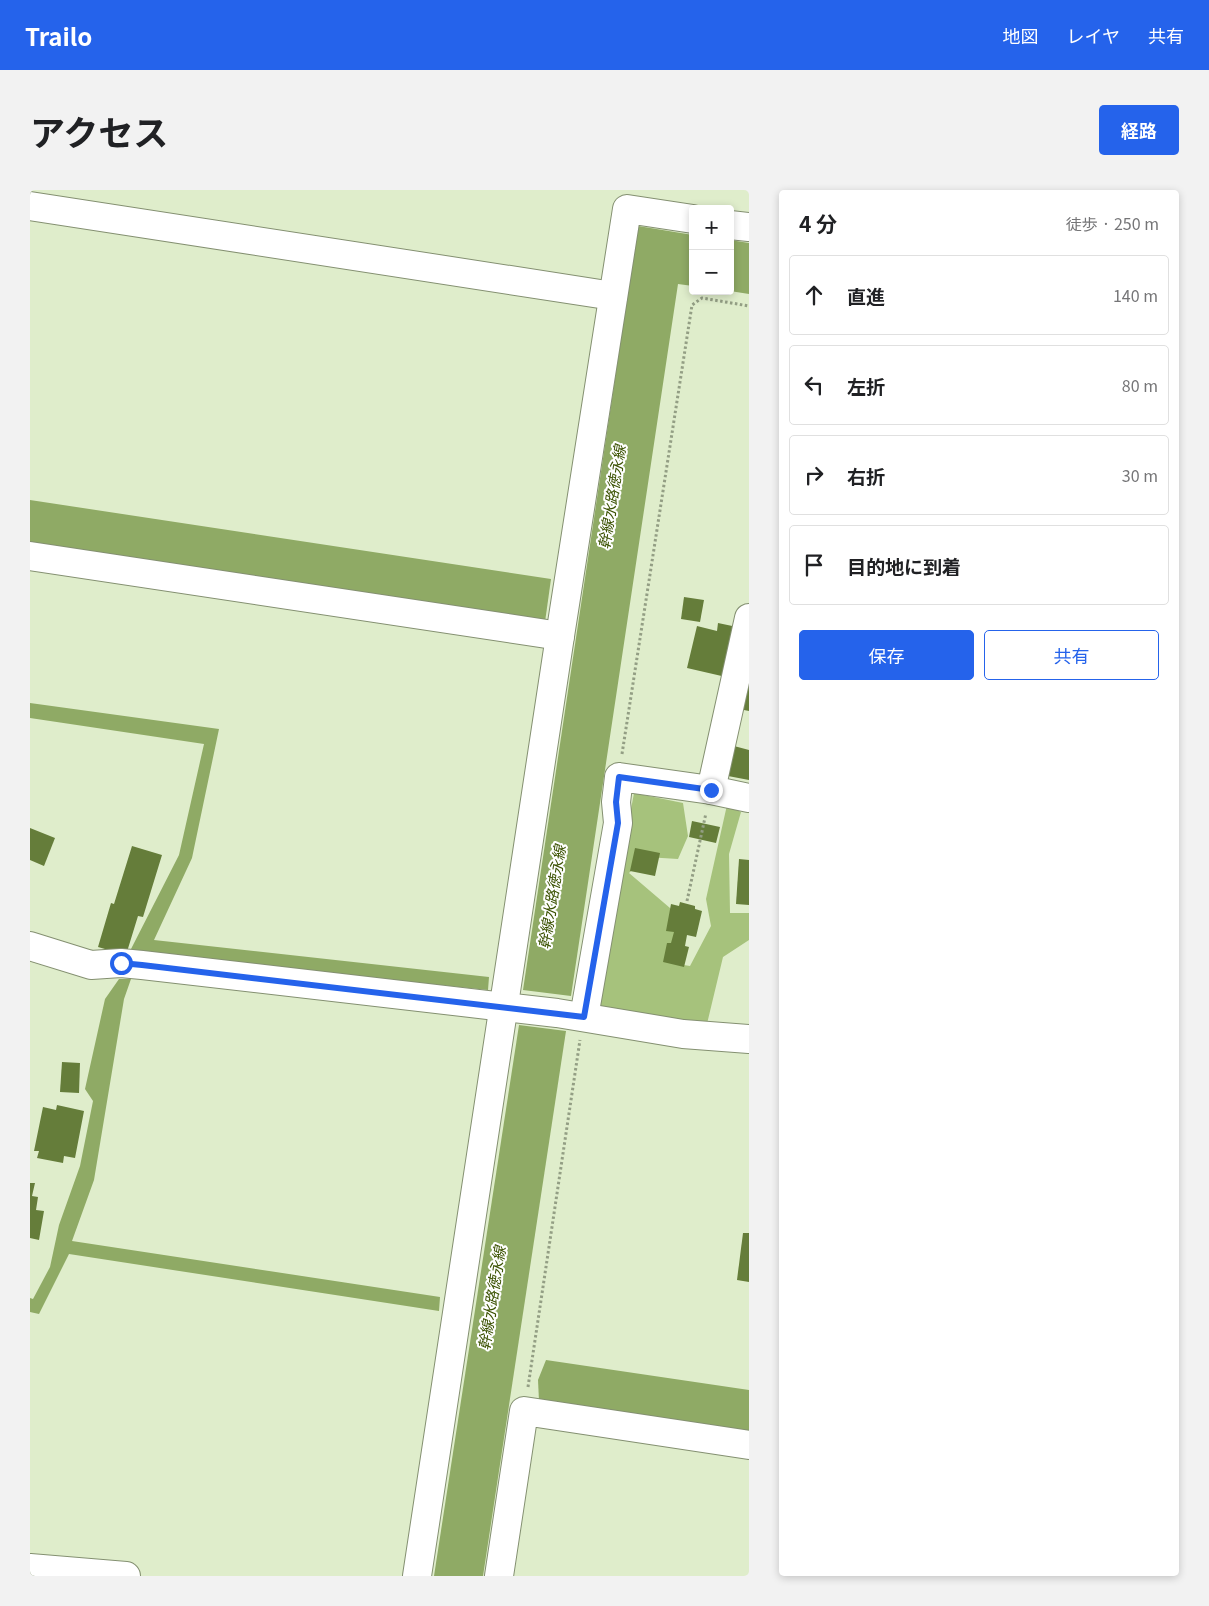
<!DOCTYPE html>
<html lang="ja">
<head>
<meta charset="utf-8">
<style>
	:root { --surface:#fff; --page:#f2f2f2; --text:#202124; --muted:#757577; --line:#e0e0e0; --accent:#2563eb }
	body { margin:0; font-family:Georgia,"Noto Sans JP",serif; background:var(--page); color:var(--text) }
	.controls { position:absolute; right:15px; top:15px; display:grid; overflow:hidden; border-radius:5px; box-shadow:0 2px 8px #0003 }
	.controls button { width:45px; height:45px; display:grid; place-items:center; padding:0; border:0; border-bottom:1px solid var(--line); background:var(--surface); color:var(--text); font:25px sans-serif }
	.stop { position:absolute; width:15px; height:15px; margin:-11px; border:4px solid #2563eb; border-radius:50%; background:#fff }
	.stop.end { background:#2563eb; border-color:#fff; box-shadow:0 1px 5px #0008 }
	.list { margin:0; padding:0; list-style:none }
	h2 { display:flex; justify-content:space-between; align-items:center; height:65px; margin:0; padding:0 20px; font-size:21px }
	h2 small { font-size:16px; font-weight:400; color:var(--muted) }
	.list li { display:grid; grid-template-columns:32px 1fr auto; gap:15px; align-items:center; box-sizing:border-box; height:80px; margin:0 10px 10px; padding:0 10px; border:1px solid var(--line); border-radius:5px }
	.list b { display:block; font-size:19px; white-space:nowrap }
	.list em { font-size:16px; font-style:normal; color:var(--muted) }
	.actions { display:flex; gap:10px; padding:15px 20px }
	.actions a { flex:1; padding:11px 0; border:1px solid var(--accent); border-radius:5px; text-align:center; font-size:18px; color:var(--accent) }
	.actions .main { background:var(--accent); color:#fff }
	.icon { flex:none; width:28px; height:28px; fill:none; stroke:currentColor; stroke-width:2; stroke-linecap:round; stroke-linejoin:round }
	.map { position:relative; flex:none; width:719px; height:1386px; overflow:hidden; border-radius:5px }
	header { display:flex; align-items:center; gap:30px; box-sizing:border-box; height:70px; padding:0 25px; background:var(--accent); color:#fff }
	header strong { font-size:24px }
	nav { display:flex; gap:28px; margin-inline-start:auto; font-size:18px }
	.intro { display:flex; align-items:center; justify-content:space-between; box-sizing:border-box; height:120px; padding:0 30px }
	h1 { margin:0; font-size:35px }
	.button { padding:12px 22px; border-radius:5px; background:var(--accent); color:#fff; font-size:18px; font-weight:700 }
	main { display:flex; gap:30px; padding:0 30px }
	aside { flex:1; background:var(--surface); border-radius:5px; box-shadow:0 2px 8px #0003 }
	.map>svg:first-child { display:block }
</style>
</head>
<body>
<header>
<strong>Trailo</strong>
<nav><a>地図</a><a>レイヤ</a><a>共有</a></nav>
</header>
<div class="intro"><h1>アクセス</h1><a class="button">経路</a></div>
<main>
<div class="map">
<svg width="719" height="1386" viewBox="0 0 719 1386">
	<rect width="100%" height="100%" fill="#dfedcb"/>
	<polygon fill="#a6c27c" points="604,603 653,613 658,646 648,669 616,667 599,683 647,724 641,773 660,776 681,736 676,709 697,615 711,622 699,664 700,723 719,723 719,750 693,767 676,838 564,820"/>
	<g fill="#8faa65">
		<polygon points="608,36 663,45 663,96 648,94 541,806 493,800"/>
		<polygon points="700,50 719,53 719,104 700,101"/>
		<polygon points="0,310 521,389 515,432 0,354"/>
		<polygon points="0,513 189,539 162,668 124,750 459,787 458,800 106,764 101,759 149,665 174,554 0,528"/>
		<polygon points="89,789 101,789 94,809 64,990 42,1051 410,1107 409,1121 39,1064 9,1124 0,1122 0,1108 3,1109 20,1077 29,1035 50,976 63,911 55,899 75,809"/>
		<polygon points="489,835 536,841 453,1386 404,1386"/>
		<polygon points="516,1170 719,1200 719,1243 509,1211 508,1190"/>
	</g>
	<g fill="#657d3a">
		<polygon points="654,407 674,410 670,432 651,429"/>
		<polygon points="688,433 707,437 696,487 657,478 667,436 687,441"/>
		<polygon points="719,474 719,521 709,519"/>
		<polygon points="704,556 719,560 719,590 698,586"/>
		<polygon points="662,631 690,637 686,653 659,647"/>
		<polygon points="0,638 25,648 14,676 0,670"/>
		<polygon points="102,656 132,665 113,727 108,726 96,765 68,757 81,713 84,714"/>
		<polygon points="605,658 630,663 625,686 600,681"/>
		<polygon points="709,669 719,670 719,715 706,714"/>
		<polygon points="650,712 665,716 665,719 672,721 666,747 657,745 655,756 659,757 654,777 633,772 637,753 641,753 644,742 636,741 641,714 649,716"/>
		<polygon points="32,872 50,873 49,903 30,902"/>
		<polygon points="27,915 54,921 45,968 34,966 33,973 7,968 9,961 4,961 13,917 26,920"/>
		<polygon points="0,993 5,993 2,1006 8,1007 6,1020 14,1021 9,1050 0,1048"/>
		<polygon points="713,1043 719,1043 719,1092 707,1090"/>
	</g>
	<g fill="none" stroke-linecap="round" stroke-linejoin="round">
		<defs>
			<g id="minor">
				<polyline points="0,16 583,106"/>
				<polyline points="700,35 719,37"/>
				<polyline points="0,366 530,446"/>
				<polyline points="681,600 719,428"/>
				<polyline points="0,756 61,775 91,773 112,775 527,823 653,844 719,849"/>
				<polyline points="554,827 588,633 586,612 589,587 681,600 719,608"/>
				<polyline points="0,1378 96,1386"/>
				<polyline points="387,1386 530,446 597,19 663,29"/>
				<polyline points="469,1386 494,1221 719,1255"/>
			</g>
		</defs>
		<use href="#minor" stroke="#849071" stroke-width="30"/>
		<g stroke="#939e84" stroke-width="3" stroke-dasharray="2.5 2.5" stroke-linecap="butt">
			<polyline points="592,564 662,115 672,108 719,116"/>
			<polyline points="657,711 676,623"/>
			<polyline points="498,1197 550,850"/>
		</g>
		<use href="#minor" stroke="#fff" stroke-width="28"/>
	</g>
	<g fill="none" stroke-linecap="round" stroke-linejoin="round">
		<polyline stroke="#2563eb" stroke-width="6" points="91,773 112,775 554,827 588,633 586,612 589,587 681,600"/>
	</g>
	<g text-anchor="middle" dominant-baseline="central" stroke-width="4" stroke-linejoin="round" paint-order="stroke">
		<g font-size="15" font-style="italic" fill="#3a5100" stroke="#fff">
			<text transform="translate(581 307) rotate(-81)">幹線水路徳永線</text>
			<text transform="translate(521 707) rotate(-81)">幹線水路徳永線</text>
			<text transform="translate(461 1108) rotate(-81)">幹線水路徳永線</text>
		</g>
	</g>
</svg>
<div class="controls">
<button>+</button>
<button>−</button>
</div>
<div class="stop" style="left:91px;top:773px"></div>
<div class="stop end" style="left:681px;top:600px"></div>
</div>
<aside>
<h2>4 分<small>徒歩 · 250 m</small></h2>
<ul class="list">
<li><svg class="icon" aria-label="ahead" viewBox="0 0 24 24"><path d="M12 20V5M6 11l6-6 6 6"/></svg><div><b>直進</b></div><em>140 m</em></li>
<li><svg class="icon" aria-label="left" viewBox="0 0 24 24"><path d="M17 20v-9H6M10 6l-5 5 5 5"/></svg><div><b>左折</b></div><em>80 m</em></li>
<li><svg class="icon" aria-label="right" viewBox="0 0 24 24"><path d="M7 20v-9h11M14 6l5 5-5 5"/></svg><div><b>右折</b></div><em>30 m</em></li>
<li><svg class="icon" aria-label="arrive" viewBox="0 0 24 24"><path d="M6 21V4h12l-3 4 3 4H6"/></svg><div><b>目的地に到着</b></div></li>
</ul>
<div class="actions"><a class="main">保存</a><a>共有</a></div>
</aside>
</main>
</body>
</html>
